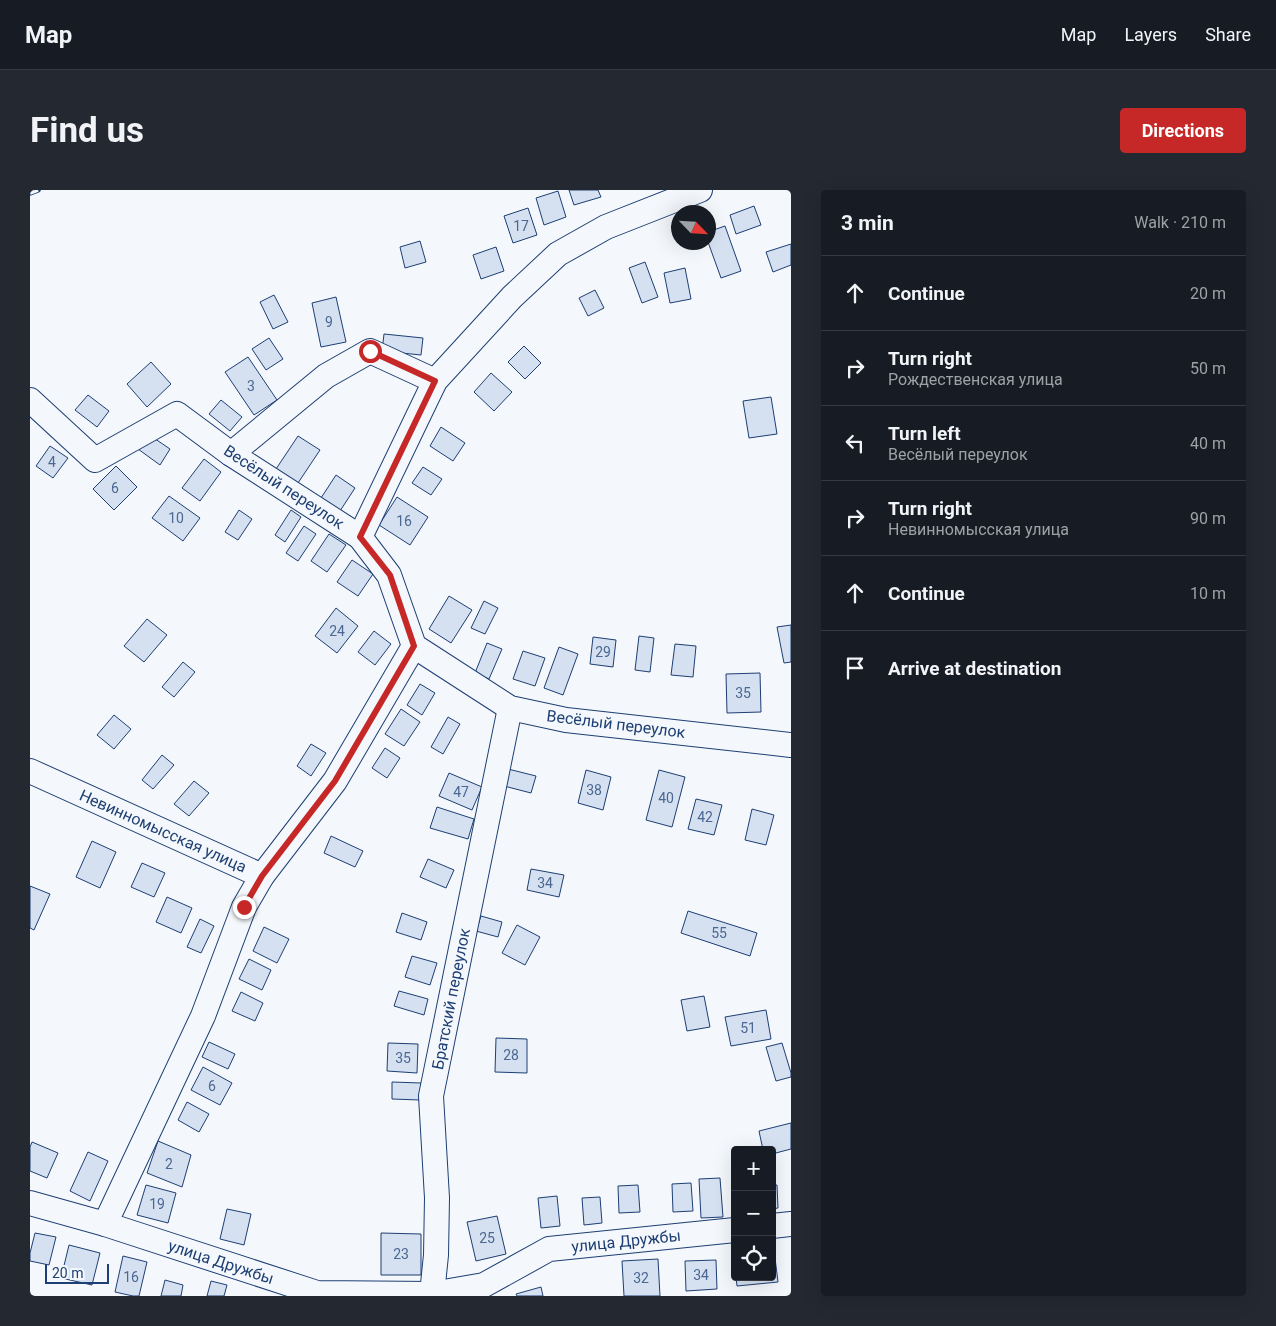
<!DOCTYPE html>
<html lang="en">
<head>
<meta charset="utf-8">
<style>
	:root { --surface:#171b24; --page:#242831; --text:#f1f3f6; --muted:#9ea1a6; --line:#363941; --accent:#c62828 }
	body { margin:0; font-family:Roboto,sans-serif; background:var(--page); color:var(--text) }
	.controls { position:absolute; right:15px; bottom:15px; display:grid; overflow:hidden; border-radius:5px; box-shadow:0 5px 20px #0002 }
	.controls button { width:45px; height:45px; display:grid; place-items:center; padding:0; border:0; border-bottom:1px solid var(--line); background:var(--surface); color:var(--text); font:25px sans-serif }
	.compass { position:absolute; left:641px; top:15px; width:45px; height:45px; border-radius:50%; background:var(--surface); box-shadow:0 5px 20px #0002; rotate:115deg }
	.scale { position:absolute; left:15px; bottom:12px; width:64px; box-sizing:border-box; padding-left:5px; border:2px solid #1d3f73; border-top:0; font-size:14px; line-height:18px; white-space:nowrap; color:#1d3f73; -webkit-text-stroke:4px #f4f7fb; paint-order:stroke }
	.stop { position:absolute; width:15px; height:15px; margin:-11px; border:4px solid #c62828; border-radius:50%; background:#fff }
	.stop.end { background:#c62828; border-color:#fff; box-shadow:0 1px 5px #0008 }
	.list { margin:0; padding:0; list-style:none }
	h2 { display:flex; justify-content:space-between; align-items:center; height:65px; margin:0; padding:0 20px; font-size:21px }
	h2 small { font-size:16px; font-weight:400; color:var(--muted) }
	.list li { display:grid; grid-template-columns:32px 1fr auto; gap:15px; align-items:center; box-sizing:border-box; height:75px; padding:0 20px; border-top:1px solid var(--line) }
	.list b { display:block; font-size:19px; white-space:nowrap }
	.list p { margin:0; font-size:16px; white-space:nowrap; color:var(--muted) }
	.list em { font-size:16px; font-style:normal; color:var(--muted) }
	.icon { flex:none; width:28px; height:28px; fill:none; stroke:currentColor; stroke-width:2; stroke-linecap:round; stroke-linejoin:round }
	.map { position:relative; flex:none; width:761px; height:1106px; overflow:hidden; border-radius:5px }
	header { display:flex; align-items:center; gap:30px; box-sizing:border-box; height:70px; padding:0 25px; background:var(--surface); border-bottom:1px solid var(--line) }
	header strong { font-size:24px }
	nav { display:flex; gap:28px; margin-inline-start:auto; font-size:18px }
	.intro { display:flex; align-items:center; justify-content:space-between; box-sizing:border-box; height:120px; padding:0 30px }
	h1 { margin:0; font-size:35px }
	.button { padding:12px 22px; border-radius:5px; background:var(--accent); color:#fff; font-size:18px; font-weight:700 }
	main { display:flex; gap:30px; padding:0 30px }
	aside { flex:1; background:var(--surface); border-radius:5px; box-shadow:0 5px 20px #0002 }
	.map>svg:first-child { display:block }
</style>
</head>
<body>
<header>
<strong>Map</strong>
<nav><a>Map</a><a>Layers</a><a>Share</a></nav>
</header>
<div class="intro"><h1>Find us</h1><a class="button">Directions</a></div>
<main>
<div class="map">
<svg width="761" height="1106" viewBox="0 0 761 1106">
	<rect width="100%" height="100%" fill="#f4f7fb"/>
	<g fill="#d5e0f0" stroke="#1d3f73">
		<polygon points="539,0 568,0 571,7 544,15"/>
		<polygon points="528,1 536,27 514,35 506,8"/>
		<polygon points="724,16 731,35 706,44 700,25"/>
		<polygon points="498,18 507,45 483,53 474,26"/>
		<polygon points="695,36 711,81 691,88 678,52 678,42"/>
		<polygon points="390,51 396,72 375,78 370,57"/>
		<polygon points="761,54 761,75 743,82 736,62"/>
		<polygon points="466,57 474,81 451,89 443,65"/>
		<polygon points="615,72 628,107 612,113 599,78"/>
		<polygon points="655,78 661,109 640,113 634,83"/>
		<polygon points="565,100 574,118 558,126 549,108"/>
		<polygon points="244,105 258,132 243,139 230,112"/>
		<polygon points="306,107 316,152 291,157 282,113"/>
		<polygon points="354,144 393,148 391,165 352,161"/>
		<polygon points="239,148 253,169 236,180 222,159"/>
		<polygon points="494,156 511,173 495,189 478,172"/>
		<polygon points="218,167 247,210 224,225 195,182"/>
		<polygon points="121,172 141,194 117,217 97,194"/>
		<polygon points="461,183 482,202 464,221 444,202"/>
		<polygon points="58,205 79,221 67,237 45,220"/>
		<polygon points="741,207 747,244 719,248 713,211"/>
		<polygon points="191,210 212,227 200,241 179,224"/>
		<polygon points="411,237 435,253 423,271 400,256"/>
		<polygon points="118,244 140,259 130,275 108,259"/>
		<polygon points="268,246 290,260 268,293 246,279"/>
		<polygon points="20,256 38,268 23,288 6,276"/>
		<polygon points="174,269 191,282 170,311 152,298"/>
		<polygon points="86,276 107,297 84,320 63,299"/>
		<polygon points="393,277 412,289 401,305 382,293"/>
		<polygon points="306,285 325,298 310,321 291,308"/>
		<polygon points="139,306 170,328 153,351 122,328"/>
		<polygon points="367,307 398,327 380,355 349,335"/>
		<polygon points="209,320 222,329 208,350 195,342"/>
		<polygon points="261,320 271,327 255,352 245,345"/>
		<polygon points="274,336 286,344 268,371 256,363"/>
		<polygon points="299,344 316,355 297,382 281,371"/>
		<polygon points="322,370 343,384 328,406 307,392"/>
		<polygon points="419,406 442,420 421,453 399,439"/>
		<polygon points="454,411 468,418 455,444 441,438"/>
		<polygon points="306,418 328,436 307,463 285,446"/>
		<polygon points="117,429 137,445 114,472 94,456"/>
		<polygon points="761,435 761,472 754,473 747,437"/>
		<polygon points="344,441 361,454 345,475 328,462"/>
		<polygon points="609,446 624,448 620,482 605,480"/>
		<polygon points="563,447 586,450 583,477 560,474"/>
		<polygon points="457,453 472,459 459,489 445,483"/>
		<polygon points="645,454 666,456 663,487 641,485"/>
		<polygon points="529,457 548,464 533,505 514,498"/>
		<polygon points="493,461 515,468 505,496 483,489"/>
		<polygon points="153,472 165,482 144,507 132,497"/>
		<polygon points="730,483 731,522 697,523 696,484"/>
		<polygon points="390,494 405,503 392,525 377,515"/>
		<polygon points="371,519 390,532 374,556 355,544"/>
		<polygon points="84,525 101,539 84,559 67,545"/>
		<polygon points="418,527 430,534 413,564 401,557"/>
		<polygon points="281,554 296,563 281,586 267,576"/>
		<polygon points="355,558 370,568 357,588 342,578"/>
		<polygon points="132,565 144,575 123,599 112,590"/>
		<polygon points="478,579 506,586 501,603 474,596"/>
		<polygon points="556,580 581,587 573,620 548,613"/>
		<polygon points="629,580 655,587 642,637 616,630"/>
		<polygon points="419,583 452,597 442,620 409,606"/>
		<polygon points="164,591 179,603 159,626 144,614"/>
		<polygon points="666,609 692,615 684,645 658,639"/>
		<polygon points="407,617 444,629 438,649 400,638"/>
		<polygon points="722,619 744,625 736,655 715,650"/>
		<polygon points="301,646 333,661 325,677 294,663"/>
		<polygon points="62,651 86,662 70,698 46,687"/>
		<polygon points="398,669 424,680 416,698 390,687"/>
		<polygon points="112,673 135,683 124,707 101,697"/>
		<polygon points="501,679 534,685 529,707 497,700"/>
		<polygon points="0,696 20,704 4,740 0,738"/>
		<polygon points="137,707 162,718 151,743 126,732"/>
		<polygon points="658,721 727,743 720,766 651,743"/>
		<polygon points="372,723 397,732 391,750 366,742"/>
		<polygon points="451,726 472,732 468,747 446,741"/>
		<polygon points="170,729 184,736 171,763 157,757"/>
		<polygon points="487,735 510,747 495,775 472,763"/>
		<polygon points="234,737 259,749 247,773 223,761"/>
		<polygon points="382,766 407,773 400,795 375,787"/>
		<polygon points="219,769 241,780 232,800 209,789"/>
		<polygon points="369,801 398,809 394,825 364,816"/>
		<polygon points="211,802 233,813 225,831 202,821"/>
		<polygon points="674,806 680,837 657,841 651,810"/>
		<polygon points="736,820 741,849 701,856 695,827"/>
		<polygon points="466,848 497,849 497,883 465,882"/>
		<polygon points="179,852 205,864 198,879 172,867"/>
		<polygon points="358,853 388,854 387,883 357,881"/>
		<polygon points="752,853 761,883 761,887 746,891 736,857"/>
		<polygon points="173,877 202,893 190,915 161,900"/>
		<polygon points="362,892 391,893 390,910 362,909"/>
		<polygon points="157,912 179,924 169,942 148,930"/>
		<polygon points="761,933 761,959 742,964 742,960 733,960 729,941"/>
		<polygon points="128,951 161,965 152,997 117,983"/>
		<polygon points="2,952 28,963 17,988 0,981 0,957"/>
		<polygon points="58,962 78,971 60,1011 40,1001"/>
		<polygon points="690,988 693,1027 671,1028 669,989"/>
		<polygon points="661,993 663,1021 643,1022 642,994"/>
		<polygon points="116,995 146,1003 138,1033 107,1025"/>
		<polygon points="608,995 610,1022 589,1023 588,996"/>
		<polygon points="742,995 747,995 748,1018 742,1019"/>
		<polygon points="527,1006 530,1036 511,1038 508,1008"/>
		<polygon points="570,1007 572,1033 554,1035 552,1008"/>
		<polygon points="197,1019 221,1024 214,1055 190,1049"/>
		<polygon points="467,1026 476,1064 446,1071 437,1032"/>
		<polygon points="5,1043 26,1047 19,1075 0,1071 0,1063"/>
		<polygon points="351,1043 391,1044 391,1085 351,1085"/>
		<polygon points="39,1055 70,1063 62,1095 31,1088"/>
		<polygon points="93,1066 117,1072 109,1106 103,1106 85,1102"/>
		<polygon points="742,1068 745,1068 748,1092 707,1096 706,1087 742,1087"/>
		<polygon points="628,1069 630,1106 594,1106 592,1071"/>
		<polygon points="686,1070 687,1099 656,1101 655,1071"/>
		<polygon points="135,1090 153,1095 151,1106 131,1106"/>
		<polygon points="181,1091 197,1095 194,1106 177,1106"/>
		<polygon points="511,1097 513,1106 487,1106 486,1104"/>
	</g>
	<g fill="none" stroke-linecap="round" stroke-linejoin="round">
		<defs>
			<g id="minor">
				<polyline points="0,210 65,270 147,224 201,264 330,347 359,385 384,456 480,518 536,530 761,555"/>
				<polyline points="201,264 296,186 340,161 405,191"/>
				<polyline points="330,347 405,191 482,107 528,64 576,37 670,0"/>
				<polyline points="0,581 232,686 305,591 384,456"/>
				<polyline points="0,1013 75,1034 287,1103 402,1104 454,1095 519,1059 705,1040"/>
				<polyline points="75,1034 173,826 214,717 232,686"/>
				<polyline points="742,1036 761,1034"/>
				<polyline points="402,1104 406,1065 407,1008 401,906 480,518"/>
			</g>
		</defs>
		<use href="#minor" stroke="#1d3f73" stroke-width="26"/>
		<use href="#minor" stroke="#f4f7fb" stroke-width="24"/>
		<defs>
			<polyline id="rail" points="0,3 8,0"/>
		</defs>
		<use href="#rail" stroke="#1d3f73" stroke-width="5.5"/>
		<use href="#rail" stroke="#f4f7fb" stroke-width="4" stroke-dasharray="11" stroke-linecap="butt"/>
	</g>
	<g fill="none" stroke-linecap="round" stroke-linejoin="round">
		<polyline stroke="#c62828" stroke-width="6" points="214,717 232,686 305,591 384,456 360,385 330,347 405,191 340,161"/>
	</g>
	<g text-anchor="middle" dominant-baseline="central" stroke-width="4" stroke-linejoin="round" paint-order="stroke">
		<g font-size="14" fill="#4b6792">
			<text x="491" y="36">17</text>
			<text x="299" y="132">9</text>
			<text x="221" y="196">3</text>
			<text x="22" y="272">4</text>
			<text x="85" y="298">6</text>
			<text x="146" y="328">10</text>
			<text x="374" y="331">16</text>
			<text x="307" y="441">24</text>
			<text x="573" y="462">29</text>
			<text x="713" y="503">35</text>
			<text x="564" y="600">38</text>
			<text x="431" y="602">47</text>
			<text x="636" y="608">40</text>
			<text x="675" y="627">42</text>
			<text x="515" y="693">34</text>
			<text x="689" y="743">55</text>
			<text x="718" y="838">51</text>
			<text x="481" y="865">28</text>
			<text x="373" y="868">35</text>
			<text x="182" y="896">6</text>
			<text x="139" y="974">2</text>
			<text x="127" y="1014">19</text>
			<text x="457" y="1048">25</text>
			<text x="371" y="1064">23</text>
			<text x="671" y="1085">34</text>
			<text x="101" y="1087">16</text>
			<text x="611" y="1088">32</text>
		</g>
		<g font-size="16" fill="#1d3f73" stroke="#f4f7fb">
			<text transform="translate(254 297) rotate(33)">Весёлый переулок</text>
			<text transform="translate(586 534) rotate(7)">Весёлый переулок</text>
			<text transform="translate(133 641) rotate(24)">Невинномысская улица</text>
			<text transform="translate(421 809) rotate(-79)">Братский переулок</text>
			<text transform="translate(596 1051) rotate(-6)">улица Дружбы</text>
			<text transform="translate(191 1072) rotate(18)">улица Дружбы</text>
		</g>
	</g>
</svg>
<div class="controls">
<button>+</button>
<button>−</button>
<button><svg class="icon" aria-label="locate" viewBox="0 0 24 24"><circle cx="12" cy="12" r="6"/><path d="M12 2v4M12 18v4M2 12h4M18 12h4"/></svg></button>
</div>
<svg class="compass" viewBox="-18 -18 36 36"><path d="M0-13l5 13h-10z" fill="#e53935"/><path d="M0 13l5-13h-10z" fill="#9ea1a6"/></svg>
<div class="scale">20 m</div>
<div class="stop" style="left:340px;top:161px"></div>
<div class="stop end" style="left:214px;top:717px"></div>
</div>
<aside>
<h2>3 min<small>Walk · 210 m</small></h2>
<ul class="list">
<li><svg class="icon" aria-label="ahead" viewBox="0 0 24 24"><path d="M12 20V5M6 11l6-6 6 6"/></svg><div><b>Continue</b></div><em>20 m</em></li>
<li><svg class="icon" aria-label="right" viewBox="0 0 24 24"><path d="M7 20v-9h11M14 6l5 5-5 5"/></svg><div><b>Turn right</b><p>Рождественская улица</p></div><em>50 m</em></li>
<li><svg class="icon" aria-label="left" viewBox="0 0 24 24"><path d="M17 20v-9H6M10 6l-5 5 5 5"/></svg><div><b>Turn left</b><p>Весёлый переулок</p></div><em>40 m</em></li>
<li><svg class="icon" aria-label="right" viewBox="0 0 24 24"><path d="M7 20v-9h11M14 6l5 5-5 5"/></svg><div><b>Turn right</b><p>Невинномысская улица</p></div><em>90 m</em></li>
<li><svg class="icon" aria-label="ahead" viewBox="0 0 24 24"><path d="M12 20V5M6 11l6-6 6 6"/></svg><div><b>Continue</b></div><em>10 m</em></li>
<li><svg class="icon" aria-label="arrive" viewBox="0 0 24 24"><path d="M6 21V4h12l-3 4 3 4H6"/></svg><div><b>Arrive at destination</b></div></li>
</ul>
</aside>
</main>
</body>
</html>
